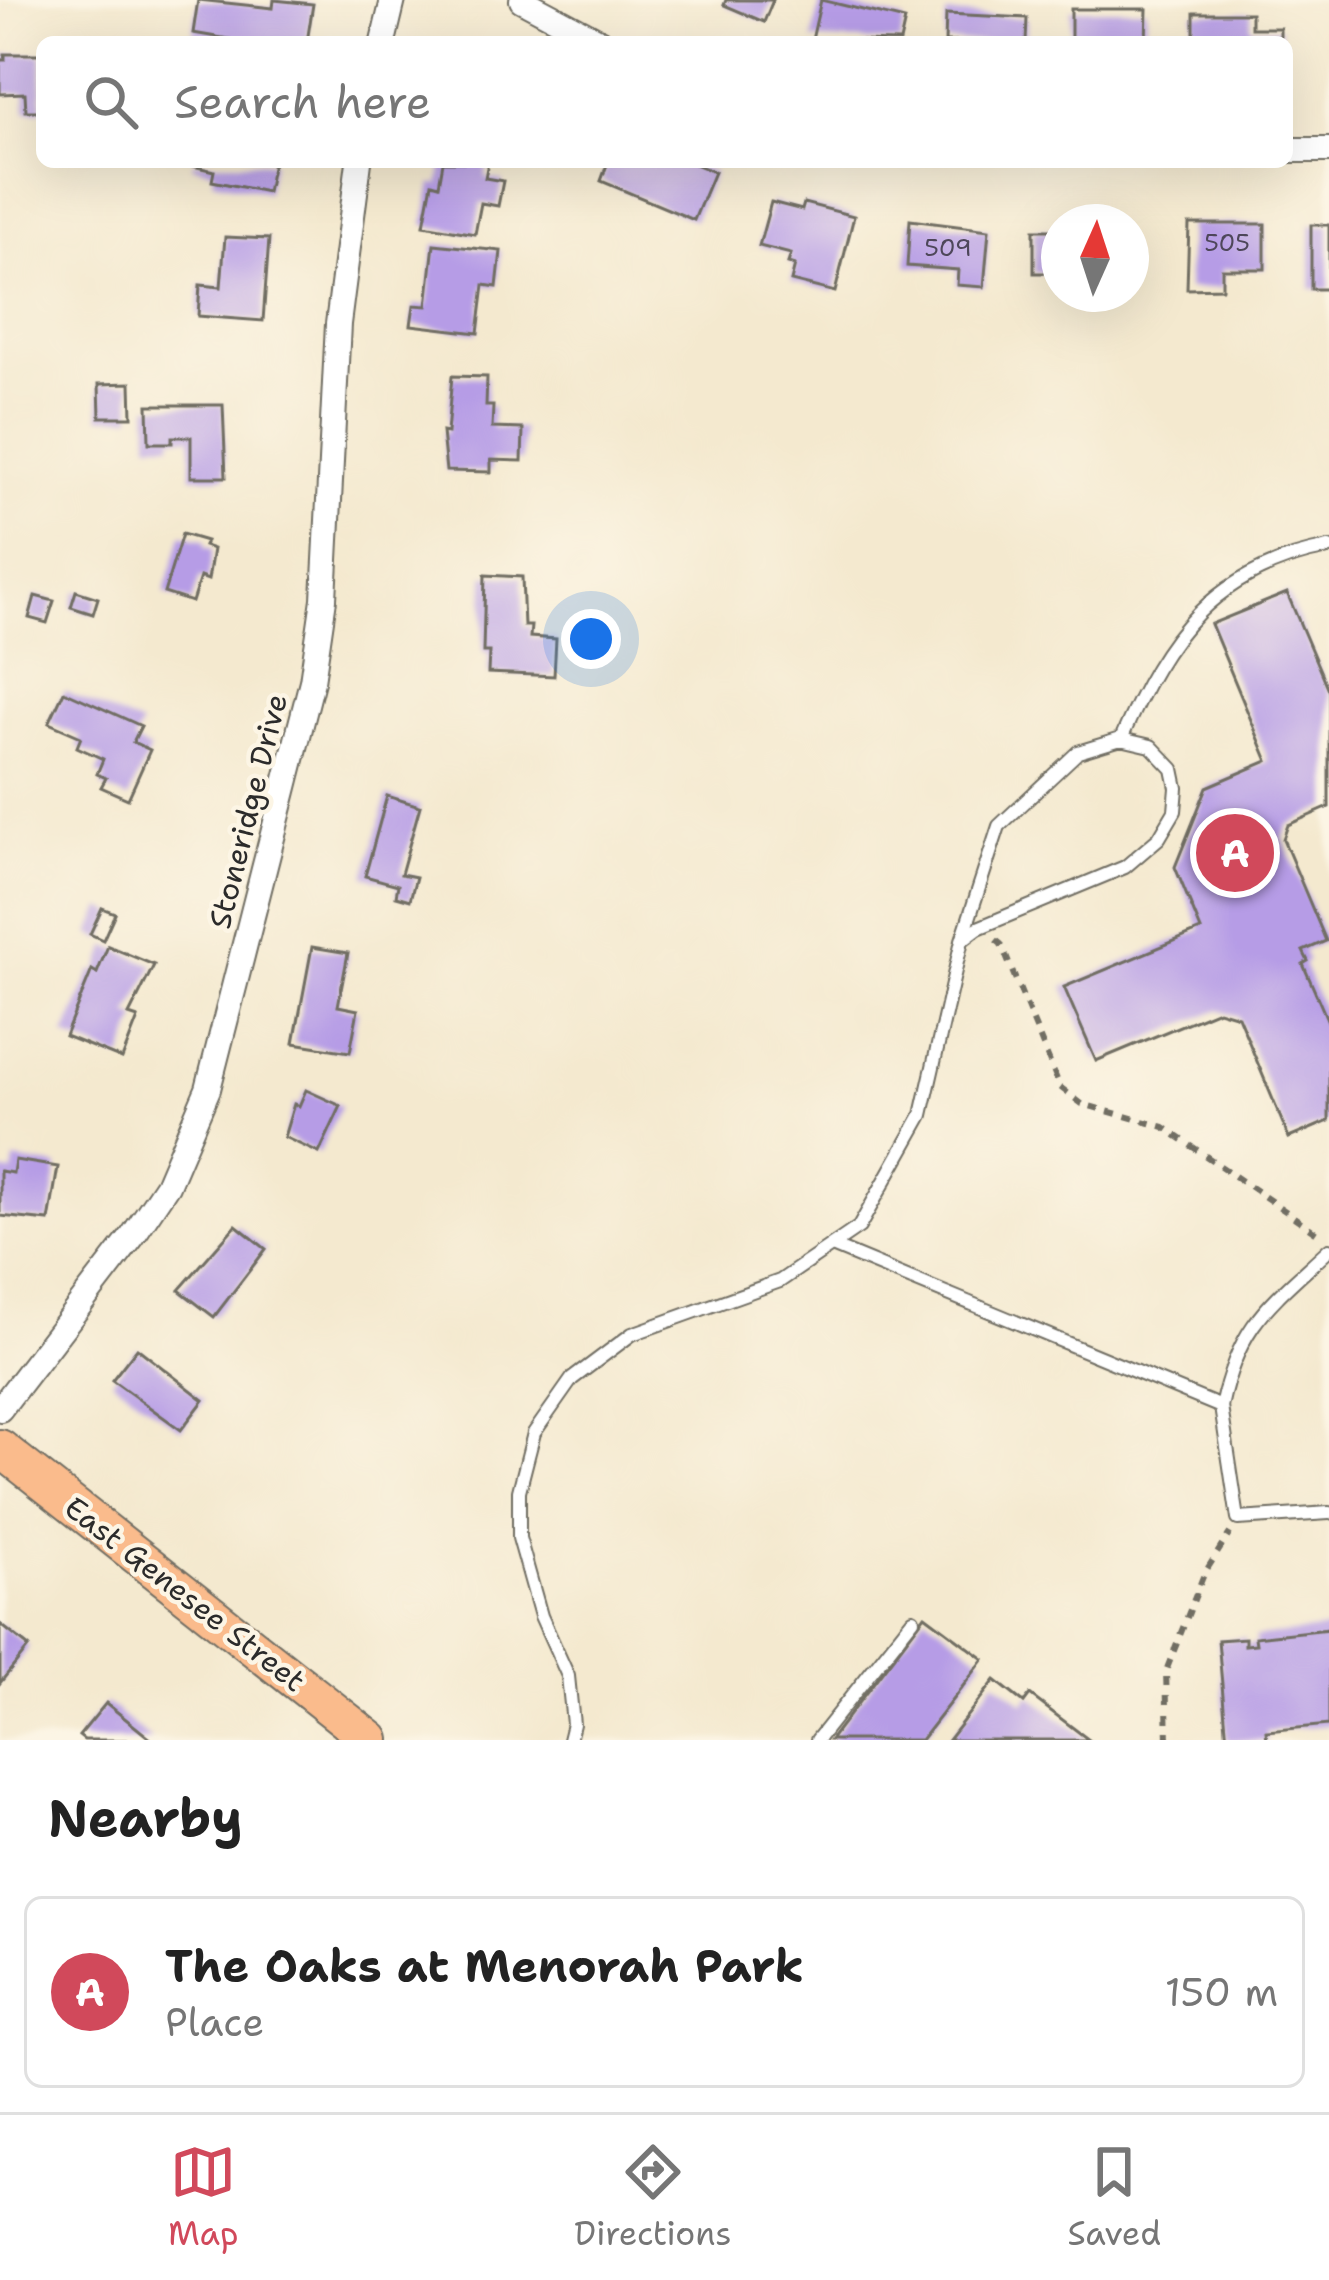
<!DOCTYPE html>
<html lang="en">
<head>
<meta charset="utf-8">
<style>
	:root { --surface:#fff; --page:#f2f2f2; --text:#222; --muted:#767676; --line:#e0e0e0; --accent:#d1495b }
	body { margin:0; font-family:"Shantell Sans",sans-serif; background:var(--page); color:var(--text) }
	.compass { position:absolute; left:1041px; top:204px; width:108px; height:108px; border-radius:50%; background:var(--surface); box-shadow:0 12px 48px #0002; rotate:3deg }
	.you { position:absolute; left:591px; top:639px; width:42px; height:42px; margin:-30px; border:9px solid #fff; border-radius:50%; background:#1a73e8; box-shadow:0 0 0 18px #1a73e833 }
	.badge { display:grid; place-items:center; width:78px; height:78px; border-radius:50%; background:var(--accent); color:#fff; font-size:39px; font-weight:700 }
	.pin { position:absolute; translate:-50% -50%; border:6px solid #fff; box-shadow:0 3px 12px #0006 }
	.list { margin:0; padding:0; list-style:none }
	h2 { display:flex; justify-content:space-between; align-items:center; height:156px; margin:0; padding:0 48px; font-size:51px }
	h2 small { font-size:39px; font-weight:400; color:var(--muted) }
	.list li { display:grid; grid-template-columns:78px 1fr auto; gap:36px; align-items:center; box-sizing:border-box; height:192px; margin:0 24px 24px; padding:0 24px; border:3px solid var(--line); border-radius:18px }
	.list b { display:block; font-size:45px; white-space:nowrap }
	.list p { margin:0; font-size:39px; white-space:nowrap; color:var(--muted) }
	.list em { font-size:39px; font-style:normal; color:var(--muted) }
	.icon { flex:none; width:66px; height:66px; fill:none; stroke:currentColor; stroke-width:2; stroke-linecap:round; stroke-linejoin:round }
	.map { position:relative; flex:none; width:1329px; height:1740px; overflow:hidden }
	.search { position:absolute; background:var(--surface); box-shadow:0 12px 48px #0002; left:36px; right:36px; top:36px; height:132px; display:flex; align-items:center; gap:30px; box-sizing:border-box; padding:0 42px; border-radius:18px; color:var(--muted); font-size:45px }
	.sheet { height:372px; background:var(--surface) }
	nav { display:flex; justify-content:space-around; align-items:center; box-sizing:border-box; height:168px; border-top:3px solid var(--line); background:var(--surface); font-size:33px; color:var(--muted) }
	nav a { display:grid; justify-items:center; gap:6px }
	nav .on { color:var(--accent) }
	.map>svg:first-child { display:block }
</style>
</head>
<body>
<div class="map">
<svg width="1329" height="1740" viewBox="0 0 1329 1740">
	<rect width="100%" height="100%" fill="#fcf5e5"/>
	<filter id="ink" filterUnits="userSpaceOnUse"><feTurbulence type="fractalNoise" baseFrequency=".00833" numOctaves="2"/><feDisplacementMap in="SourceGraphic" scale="24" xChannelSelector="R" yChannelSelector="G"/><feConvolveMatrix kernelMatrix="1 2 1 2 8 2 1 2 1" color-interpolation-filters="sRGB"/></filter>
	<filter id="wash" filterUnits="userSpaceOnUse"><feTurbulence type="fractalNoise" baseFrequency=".004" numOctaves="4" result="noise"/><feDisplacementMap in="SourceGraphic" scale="48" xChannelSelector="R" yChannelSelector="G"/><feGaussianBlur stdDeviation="2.7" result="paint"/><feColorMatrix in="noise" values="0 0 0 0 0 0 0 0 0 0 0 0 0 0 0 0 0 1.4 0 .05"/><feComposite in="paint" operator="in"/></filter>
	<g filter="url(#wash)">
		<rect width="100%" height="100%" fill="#f4e9cf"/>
		<g id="blocks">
			<g fill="#b69ce6">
				<polygon points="198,0 273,8 274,0 313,4 307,42 246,42 193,33"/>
				<polygon points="726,0 773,0 764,22 724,5"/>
				<polygon points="821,0 905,20 900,42 812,40"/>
				<polygon points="1071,9 1147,9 1146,42 1071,42"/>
				<polygon points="1194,13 1251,13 1251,28 1280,28 1280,42 1194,42"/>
				<polygon points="946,14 1027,18 1026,42 945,42"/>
				<polygon points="5,54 42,54 42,111 26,111 25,93 0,94 0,60 5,60"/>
				<polygon points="193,162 273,162 267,192 212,181 214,171 192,166"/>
				<polygon points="443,162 488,162 485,178 503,181 498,206 481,203 475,234 424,225 432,183 439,185"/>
				<polygon points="608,162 690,162 714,172 694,220 601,181"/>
				<polygon points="771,202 802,210 804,203 854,216 835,292 791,281 795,265 788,263 791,254 759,246"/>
				<polygon points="910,220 989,230 984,287 957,285 958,270 907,266"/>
				<polygon points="1189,224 1265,224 1265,269 1222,269 1222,288 1187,289"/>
				<rect x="1311" y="225" width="18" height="64"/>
				<rect x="1034" y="230" width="25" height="43"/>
				<polygon points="225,237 269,239 263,321 198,316 200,285 221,287"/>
				<polygon points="434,244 501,251 497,287 484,285 478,333 411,325 414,305 427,306"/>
				<polygon points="452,376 487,377 486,406 493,406 492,428 523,429 522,461 491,460 491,472 446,471 442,432 447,433"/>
				<polygon points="131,383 132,417 100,417 99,384"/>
				<polygon points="148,405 223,405 226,477 191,477 191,437 172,437 172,443 149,443"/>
				<polygon points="182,534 206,541 204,546 213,549 208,580 200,577 192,602 164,593"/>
				<polygon points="485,575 522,577 524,626 531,626 530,637 556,639 554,676 488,673 489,652 483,652"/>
				<polygon points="76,591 98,598 93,614 71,607"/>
				<polygon points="1287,593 1329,692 1329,807 1288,825 1283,839 1326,941 1303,951 1308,961 1303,964 1329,1024 1329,1121 1289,1138 1238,1016 1218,1010 1096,1061 1064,987 1201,930 1175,867 1207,787 1268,761 1211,624"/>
				<polygon points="35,596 54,601 47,623 29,618"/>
				<polygon points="64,691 141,726 133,742 150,750 128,799 101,787 106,778 97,774 103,759 77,747 81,737 49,723"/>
				<polygon points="387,796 420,806 401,874 416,877 410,900 396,896 398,885 365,876"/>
				<polygon points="102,908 115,913 103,940 90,934"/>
				<polygon points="108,946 154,965 129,1015 138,1018 122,1059 65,1036 92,970 97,973"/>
				<polygon points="312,947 348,953 338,1006 358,1010 350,1052 294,1043"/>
				<polygon points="306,1090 341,1106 319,1153 284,1137 294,1104 299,1106"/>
				<polygon points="15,1160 58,1167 49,1221 0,1216 0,1171 13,1173"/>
				<polygon points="236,1225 266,1249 214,1317 179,1290"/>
				<polygon points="137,1348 204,1400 181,1430 112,1380"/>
				<polygon points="925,1615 984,1659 921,1740 830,1740"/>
				<polygon points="0,1624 29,1647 0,1683"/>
				<polygon points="1329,1629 1329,1725 1266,1731 1267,1740 1227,1740 1218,1640 1245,1638 1245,1645 1256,1644 1255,1637"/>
				<polygon points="995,1680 1024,1703 1030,1695 1089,1740 948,1740"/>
				<polygon points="106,1703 152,1740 84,1740 79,1736"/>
			</g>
		</g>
	</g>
	<g filter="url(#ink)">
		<use href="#blocks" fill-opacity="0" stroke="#716e64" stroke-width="3"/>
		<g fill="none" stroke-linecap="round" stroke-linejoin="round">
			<defs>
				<g id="service">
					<path d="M1121,739C1165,637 1214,569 1329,548"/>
					<path d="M832,1246L1221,1407C1239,1323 1269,1305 1329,1249"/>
					<polyline points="1221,1407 1238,1519 1329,1513"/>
					<polyline points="569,1740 573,1724 568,1676 541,1616 519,1538 519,1491 534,1433 572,1379 632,1334 780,1281 859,1227 922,1115 962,940 999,826 1078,752 1121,739 1151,746 1173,769 1177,788 1175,811 1159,838 1125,867 978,928 962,940"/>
					<polyline points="817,1740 913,1619"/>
				</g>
				<g id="minor">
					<polyline points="522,0 601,42"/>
					<polyline points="383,42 393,0"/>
					<polyline points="1287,150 1329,150"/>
					<polyline points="0,1409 132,1237 167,1185 208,1089 312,681 324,599 338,324 359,162"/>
				</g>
				<polyline id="primary" points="0,1448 371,1740"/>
			</defs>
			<use href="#service" stroke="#716e64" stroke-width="16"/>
			<use href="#minor" stroke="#716e64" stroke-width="28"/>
			<use href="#primary" stroke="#716e64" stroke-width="40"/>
			<g stroke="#716e64" stroke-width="6" stroke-dasharray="9 9" stroke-linecap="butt">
				<polyline points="996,940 1001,944 1060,1087 1082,1104 1164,1127 1317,1233"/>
				<polyline points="1168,1740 1166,1671 1204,1574 1230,1533"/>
			</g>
			<use href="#service" stroke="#fff" stroke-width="12"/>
			<use href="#minor" stroke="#fff" stroke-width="24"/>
			<use href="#primary" stroke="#fabb8c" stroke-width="36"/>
		</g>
	</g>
	<g text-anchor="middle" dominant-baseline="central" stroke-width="9" stroke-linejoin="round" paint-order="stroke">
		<g font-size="24" fill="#4e475a">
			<text x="1227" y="243">505</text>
			<text x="948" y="248">509</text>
		</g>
		<g font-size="30" fill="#2b2b2b" stroke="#fcf5e5">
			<text transform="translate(248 811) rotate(-76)">Stoneridge Drive</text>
			<text transform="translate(185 1594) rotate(38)">East Genesee Street</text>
		</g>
	</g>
</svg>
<svg class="compass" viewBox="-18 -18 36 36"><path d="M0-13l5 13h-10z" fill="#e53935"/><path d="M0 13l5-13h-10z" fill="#767676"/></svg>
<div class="you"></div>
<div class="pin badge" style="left:1235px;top:853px">A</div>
<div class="search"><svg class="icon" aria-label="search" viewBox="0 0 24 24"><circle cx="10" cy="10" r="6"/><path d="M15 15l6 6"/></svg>Search here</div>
</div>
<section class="sheet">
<h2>Nearby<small></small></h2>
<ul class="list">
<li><span class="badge">A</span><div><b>The Oaks at Menorah Park</b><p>Place</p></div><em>150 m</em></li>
</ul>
</section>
<nav>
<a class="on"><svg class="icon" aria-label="map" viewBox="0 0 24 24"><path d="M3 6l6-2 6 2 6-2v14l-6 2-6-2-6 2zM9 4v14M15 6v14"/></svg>Map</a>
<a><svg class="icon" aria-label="directions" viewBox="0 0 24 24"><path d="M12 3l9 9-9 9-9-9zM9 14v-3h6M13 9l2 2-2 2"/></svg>Directions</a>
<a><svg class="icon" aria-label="saved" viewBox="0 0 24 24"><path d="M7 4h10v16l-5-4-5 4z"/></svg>Saved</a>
</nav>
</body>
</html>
